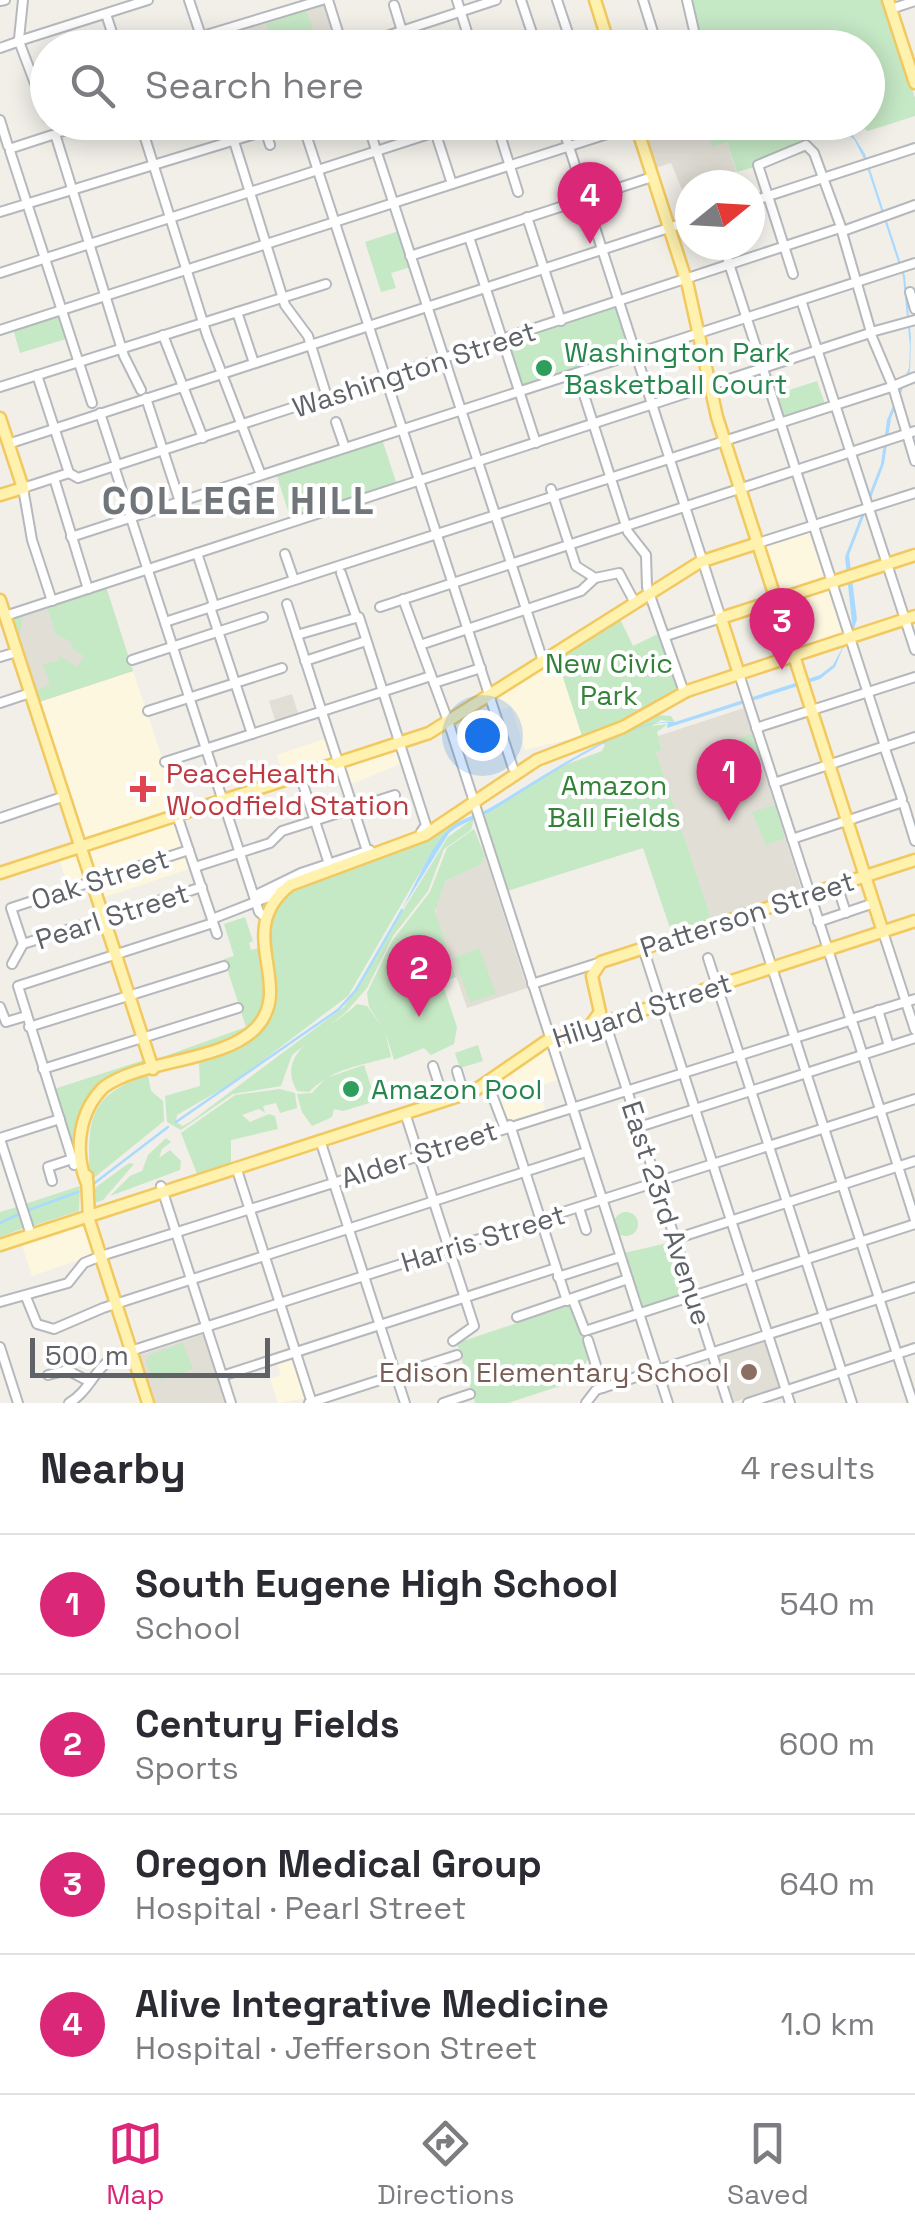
<!DOCTYPE html>
<html lang="en">
<head>
<meta charset="utf-8">
<style>
	:root { --surface:#fff; --page:#f2f2f3; --text:#2b2b33; --muted:#7c7c81; --line:#e1e1e2; --accent:#db2777 }
	body { margin:0; font-family:"Space Grotesk",sans-serif; background:var(--page); color:var(--text) }
	.compass { position:absolute; left:675px; top:170px; width:90px; height:90px; border-radius:50%; background:var(--surface); box-shadow:0 5px 25px #0003; rotate:72deg }
	.scale { position:absolute; left:30px; bottom:25px; width:240px; box-sizing:border-box; padding-left:10px; border:5px solid #5f6368; border-top:0; font-size:28px; line-height:35px; white-space:nowrap; color:#5f6368; -webkit-text-stroke:8px #fff; paint-order:stroke }
	.you { position:absolute; left:482px; top:735px; width:35px; height:35px; margin:-25px; border:8px solid #fff; border-radius:50%; background:#1a73e8; box-shadow:0 0 0 15px #1a73e833 }
	.badge { display:grid; place-items:center; width:65px; height:65px; border-radius:50%; background:var(--accent); color:#fff; font-size:32px; font-weight:700 }
	.pin { position:absolute; translate:-50% -82px; filter:drop-shadow(0 2px 5px #0008) }
	.pin::after { content:''; position:absolute; top:52px; width:35px; height:30px; background:inherit; clip-path:polygon(0 0,100% 0,50% 100%) }
	.list { margin:0; padding:0; list-style:none }
	h2 { display:flex; justify-content:space-between; align-items:center; height:130px; margin:0; padding:0 40px; font-size:42px }
	h2 small { font-size:32px; font-weight:400; color:var(--muted) }
	.list li { display:grid; grid-template-columns:65px 1fr auto; gap:30px; align-items:center; box-sizing:border-box; height:140px; padding:0 40px; border-top:2px solid var(--line) }
	.list b { display:block; font-size:38px; white-space:nowrap }
	.list p { margin:0; font-size:32px; white-space:nowrap; color:var(--muted) }
	.list em { font-size:32px; font-style:normal; color:var(--muted) }
	.icon { flex:none; width:55px; height:55px; fill:none; stroke:currentColor; stroke-width:2; stroke-linecap:round; stroke-linejoin:round }
	.map { position:relative; flex:none; width:915px; height:1403px; overflow:hidden }
	.search { position:absolute; background:var(--surface); box-shadow:0 5px 25px #0003; left:30px; right:30px; top:30px; height:110px; display:flex; align-items:center; gap:25px; box-sizing:border-box; padding:0 35px; border-radius:55px; color:var(--muted); font-size:38px }
	.sheet { height:690px; background:var(--surface) }
	nav { display:flex; justify-content:space-around; align-items:center; box-sizing:border-box; height:140px; border-top:2px solid var(--line); background:var(--surface); font-size:28px; color:var(--muted) }
	nav a { display:grid; justify-items:center; gap:5px }
	nav .on { color:var(--accent) }
	.map>svg:first-child { display:block }
</style>
</head>
<body>
<div class="map">
<svg width="915" height="1403" viewBox="0 0 915 1403">
	<rect width="100%" height="100%" fill="#f1efe8"/>
	<g fill="#fef7e0">
		<polygon points="809,531 825,579 781,593 764,546"/>
		<polygon points="828,588 843,634 797,649 782,603"/>
		<polygon points="556,656 582,736 525,750 511,707 499,710 494,696"/>
		<polygon points="133,671 179,808 86,839 39,702"/>
		<polygon points="327,738 334,759 283,776 277,755"/>
		<polygon points="398,748 402,763 350,785 343,766"/>
		<polygon points="176,820 192,868 102,898 90,849"/>
		<polygon points="78,854 87,880 68,886 59,859"/>
		<polygon points="545,1046 558,1080 538,1086 545,1110 506,1122 494,1084"/>
		<polygon points="81,1222 94,1255 32,1276 21,1242"/>
		<polygon points="294,1357 307,1398 278,1403 270,1379 281,1375 277,1362"/>
	</g>
	<g fill="#e1ded6">
		<polygon points="324,4 338,47 229,47 225,36"/>
		<polygon points="638,123 721,123 736,171 704,185 690,185 690,209 671,163 652,169"/>
		<polygon points="106,587 133,671 39,702 11,618"/>
		<polygon points="292,694 299,716 276,723 269,701"/>
		<polygon points="744,708 802,891 712,921 656,752 662,749 658,736"/>
		<polygon points="485,856 527,988 467,1008 436,916 436,900 445,881 480,865"/>
		<polygon points="204,1334 227,1403 155,1403 140,1355"/>
		<polygon points="764,1341 779,1387 734,1402 719,1356"/>
	</g>
	<g fill="#c5e8c5">
		<polygon points="688,0 884,0 915,98 915,116 868,131 855,123 868,122 868,48 702,47"/>
		<polygon points="306,11 320,46 229,47 225,37 265,31 272,43 266,24"/>
		<polygon points="683,123 702,135 715,123 718,128 721,123 802,123 797,130 814,150 737,172 727,142 712,147 709,137 692,135"/>
		<polygon points="399,231 411,267 391,273 396,288 381,292 365,242"/>
		<polygon points="616,306 631,352 522,387 509,342"/>
		<polygon points="57,314 66,339 20,353 13,329"/>
		<polygon points="817,381 825,404 782,417 774,395"/>
		<polygon points="382,439 397,485 291,520 276,473"/>
		<polygon points="106,587 133,671 39,702 11,618 23,614 19,640 38,690 50,684 43,664 58,661 60,656 77,667 84,656 72,648 71,641 56,635 47,606"/>
		<polygon points="619,617 633,646 660,633 678,689 622,721 582,736 556,656"/>
		<polygon points="656,715 671,716 675,722 661,720 651,726 668,724 657,732 662,750 656,752 712,921 672,934 643,848 507,891 483,816 557,768 602,751 605,745 600,742"/>
		<polygon points="752,734 761,764 739,772 731,742"/>
		<polygon points="775,805 785,838 766,845 752,812"/>
		<path d="M465,815L430,855L348,996L234,1082L177,1115L176,1122L183,1126L190,1122L344,1007L448,837L474,818L471,830L444,849L428,891L393,936L367,988L345,1013L292,1055L281,1086L233,1094L181,1130L167,1122L165,1096L200,1086L199,1061C216,1052 239,1047 254,1034C296,997 247,945 276,904C299,870 357,864 394,851C421,842 445,829 465,815Z"/>
		<path d="M474,829L485,856L480,865L445,881L435,911L456,977L442,982L457,1027L454,1044L431,1055L424,1048L394,1060L385,1031L391,1057C359,1066 333,1068 309,1092L297,1091C272,1049 334,1028 357,1004L367,1006L383,1028L369,1007L367,993L392,941L430,892L447,848Z"/>
		<path d="M245,917L253,941L249,943L251,950L259,948C271,1005 268,1027 211,1045C194,1051 173,1058 157,1059L246,1027L224,959L234,956L224,924Z"/>
		<polygon points="479,948 496,994 470,1002 454,958"/>
		<polygon points="478,1045 483,1061 460,1068 455,1053"/>
		<polygon points="144,1060 145,1068 89,1102 79,1177 51,1090"/>
		<polygon points="364,1065 376,1101 343,1111 334,1109 332,1117 312,1126 302,1112 297,1094 312,1093 326,1078"/>
		<path d="M148,1075L151,1091L163,1101L164,1121L90,1181C88,1121 86,1096 148,1075Z"/>
		<polygon points="280,1089 295,1093 297,1108 280,1113 276,1103 263,1106 265,1113 259,1109 242,1115 250,1122 269,1114 275,1116 278,1129 231,1140 231,1166 197,1174 181,1133 235,1095"/>
		<polygon points="166,1138 171,1142 162,1149 159,1158 170,1150 181,1161 180,1170 110,1196 130,1176 142,1171 148,1155"/>
		<polygon points="129,1163 134,1164 103,1200 92,1204 92,1190"/>
		<polygon points="80,1186 79,1211 32,1226 25,1204"/>
		<polygon points="17,1207 24,1228 0,1237 0,1212"/>
		<circle cx="626" cy="1224" r="12"/>
		<polygon points="672,1242 689,1292 643,1308 624,1253"/>
		<polygon points="574,1304 590,1354 578,1380 508,1403 475,1403 457,1343"/>
		<polygon points="183,1343 193,1369 162,1380 153,1378 146,1363 149,1355"/>
	</g>
	<g fill="#aadaff">
		<polygon points="831,123 853,135 865,154 905,276 911,337 910,371 891,418 884,464 849,555 857,619 853,632 845,557 881,464 887,420 909,368 910,347 903,277 865,161 854,139"/>
		<path d="M845,643L835,667L820,679L667,728L668,723C628,719 527,790 490,812C475,820 462,822 449,833L401,911C415,886 428,851 448,830C459,818 475,816 488,809C531,785 627,716 675,722L820,675L833,665Z"/>
	</g>
	<g fill="none" stroke-linecap="round" stroke-linejoin="round">
		<g stroke="#aadaff" stroke-width="2.5">
			<polyline points="176,1122 338,1010 356,990 402,910"/>
			<polyline points="92,1185 168,1127"/>
			<polyline points="29,1210 78,1192"/>
			<polyline points="0,1223 19,1214"/>
		</g>
		<defs>
			<g id="minor">
				<polyline points="189,0 205,48"/>
				<polyline points="328,0 343,48"/>
				<polyline points="457,0 472,48"/>
				<polyline points="521,0 537,48"/>
				<polyline points="557,0 573,48"/>
				<polyline points="643,0 658,48"/>
				<polyline points="687,0 698,48"/>
				<polyline points="0,1 5,0"/>
				<polyline points="394,5 402,31"/>
				<polyline points="891,9 915,1"/>
				<polyline points="106,14 117,48"/>
				<polyline points="19,39 23,0"/>
				<polyline points="22,40 148,0"/>
				<polyline points="20,44 48,118"/>
				<polyline points="0,48 17,42"/>
				<polyline points="163,48 322,0"/>
				<polyline points="350,48 496,0"/>
				<polyline points="0,120 8,146"/>
				<polyline points="140,122 207,335 261,475"/>
				<polyline points="228,122 285,305 308,336 327,397"/>
				<polyline points="302,122 513,768"/>
				<polyline points="367,122 543,661"/>
				<polyline points="432,122 452,184"/>
				<polyline points="496,122 518,192"/>
				<polyline points="561,122 721,618 666,636"/>
				<polyline points="265,129 270,145"/>
				<polyline points="57,133 91,122"/>
				<polyline points="56,137 124,356 141,390"/>
				<polyline points="12,148 52,135"/>
				<polyline points="10,151 92,403"/>
				<polyline points="750,202 915,148"/>
				<polyline points="0,212 294,122"/>
				<polyline points="527,217 561,321"/>
				<polyline points="843,231 915,205"/>
				<polyline points="842,232 871,332"/>
				<polyline points="469,237 536,443"/>
				<polyline points="723,245 884,743"/>
				<polyline points="410,256 652,177"/>
				<polyline points="0,273 466,122"/>
				<polyline points="793,274 758,165 806,145 814,153 841,227"/>
				<polyline points="910,292 915,309"/>
				<polyline points="801,300 915,650"/>
				<polyline points="237,312 254,363"/>
				<polyline points="0,330 635,125"/>
				<polyline points="875,331 915,320"/>
				<polyline points="163,335 203,438"/>
				<polyline points="872,337 891,382"/>
				<polyline points="577,373 628,532 646,555 647,587 684,692"/>
				<polyline points="37,375 69,473"/>
				<polyline points="893,386 915,377"/>
				<polyline points="0,387 326,284"/>
				<polyline points="893,387 915,461"/>
				<polyline points="146,398 180,502"/>
				<polyline points="100,413 117,465"/>
				<polyline points="336,422 345,448"/>
				<polyline points="8,444 690,221"/>
				<polyline points="114,466 259,912 266,918"/>
				<polyline points="54,478 88,589"/>
				<polyline points="551,489 576,566 595,578 619,573 635,603"/>
				<polyline points="71,537 915,263"/>
				<polyline points="758,543 915,493"/>
				<polyline points="197,553 214,605"/>
				<polyline points="285,554 294,580"/>
				<polyline points="341,573 356,616"/>
				<polyline points="403,599 448,721 668,1403"/>
				<polyline points="52,601 32,540 23,488 69,473 78,478 837,229"/>
				<polyline points="287,604 367,851"/>
				<polyline points="210,607 252,734"/>
				<polyline points="380,607 915,431"/>
				<polyline points="5,616 870,333"/>
				<polyline points="165,622 888,388"/>
				<polyline points="297,635 359,617 426,825 421,832"/>
				<polyline points="420,645 581,591 595,578"/>
				<polyline points="0,657 17,652"/>
				<polyline points="132,660 263,617"/>
				<polyline points="305,661 366,641"/>
				<polyline points="739,674 853,1027"/>
				<polyline points="434,683 481,668"/>
				<polyline points="0,703 30,693"/>
				<polyline points="148,711 282,668"/>
				<polyline points="756,728 915,677"/>
				<polyline points="888,746 915,737"/>
				<polyline points="885,749 902,799"/>
				<polyline points="165,762 431,676"/>
				<polyline points="300,775 329,864"/>
				<polyline points="774,783 882,747"/>
				<polyline points="904,805 915,841"/>
				<polyline points="177,815 217,934"/>
				<polyline points="0,818 65,796"/>
				<polyline points="792,839 900,803"/>
				<polyline points="195,867 270,843 282,831 395,795"/>
				<polyline points="837,885 846,913"/>
				<polyline points="254,896 301,873 370,850"/>
				<polyline points="754,912 913,1403"/>
				<polyline points="212,919 281,892"/>
				<polyline points="818,922 874,903"/>
				<polyline points="883,932 915,1030"/>
				<polyline points="23,944 202,887"/>
				<polyline points="643,948 790,1403"/>
				<polyline points="708,958 852,1403"/>
				<polyline points="12,964 23,944 11,908 189,850"/>
				<polyline points="532,984 601,962"/>
				<polyline points="0,1007 6,1022 26,1016"/>
				<polyline points="878,1010 889,1046"/>
				<polyline points="851,1019 915,999"/>
				<polyline points="605,1022 728,1403"/>
				<polyline points="853,1024 915,1220"/>
				<polyline points="29,1027 224,966"/>
				<polyline points="433,1066 444,1100"/>
				<polyline points="43,1069 238,1008"/>
				<polyline points="457,1071 464,1094"/>
				<polyline points="488,1084 504,1126"/>
				<polyline points="405,1113 474,1326 453,1341"/>
				<polyline points="510,1125 567,1301"/>
				<polyline points="639,1127 915,1038"/>
				<polyline points="0,1138 60,1119"/>
				<polyline points="0,1139 31,1235"/>
				<polyline points="320,1140 405,1403"/>
				<polyline points="74,1165 18,986 213,923"/>
				<polyline points="236,1167 312,1403"/>
				<polyline points="52,1181 48,1167 72,1159"/>
				<polyline points="161,1186 231,1403"/>
				<polyline points="579,1208 586,1230"/>
				<polyline points="675,1239 915,1161"/>
				<polyline points="558,1277 620,1257"/>
				<polyline points="26,1297 37,1324 54,1329 103,1308 586,1152"/>
				<polyline points="573,1300 585,1331 915,1224"/>
				<polyline points="0,1302 68,1283 84,1263 101,1256 849,1021"/>
				<polyline points="517,1317 628,1279"/>
				<polyline points="588,1340 603,1388"/>
				<polyline points="0,1347 18,1403"/>
				<polyline points="48,1375 67,1370 90,1382"/>
				<polyline points="222,1376 556,1268"/>
				<path d="M69,1403C90,1391 95,1366 118,1355L915,1099"/>
				<polyline points="309,1403 457,1355"/>
				<polyline points="443,1403 470,1394"/>
				<polyline points="586,1403 596,1390 915,1287"/>
				<polyline points="748,1403 915,1348"/>
			</g>
			<g id="major">
				<polyline points="595,0 610,48"/>
				<polyline points="888,0 915,83"/>
				<polyline points="635,122 688,286 717,417 883,932"/>
				<polyline points="0,418 23,488 0,495"/>
				<polyline points="0,600 153,1069"/>
				<polyline points="739,674 721,618 915,555"/>
				<polyline points="0,873 429,733 700,562 758,543"/>
				<polyline points="589,1027 600,1012 592,976 601,962 915,860"/>
				<polyline points="87,1176 89,1220 148,1403"/>
				<path d="M86,1181C74,1150 79,1111 104,1087C143,1059 223,1062 256,1028C296,985 232,931 290,885L425,835L537,760L623,727L687,691L915,616"/>
				<polyline points="0,1245 474,1091 545,1042 915,921"/>
			</g>
		</defs>
		<use href="#minor" stroke="#b5b8bc" stroke-width="12"/>
		<use href="#major" stroke="#f2c960" stroke-width="15"/>
		<use href="#minor" stroke="#fff" stroke-width="8"/>
		<use href="#major" stroke="#fff2af" stroke-width="10"/>
	</g>
	<g fill="#2e9e5b" stroke="#fff" stroke-width="4">
		<circle cx="544" cy="368" r="10"/>
		<circle cx="351" cy="1089" r="10"/>
	</g>
	<path fill="#e0444e" stroke="#fff" stroke-width="4" d="M138 774h10v10h10v10h-10v10h-10v-10h-10v-10h10z"/>
	<circle fill="#8d6e63" stroke="#fff" stroke-width="4" cx="749" cy="1372" r="10"/>
	<g text-anchor="middle" dominant-baseline="central" stroke-width="8" stroke-linejoin="round" paint-order="stroke">
		<g font-size="28" fill="#27864d" stroke="#fff" text-anchor="start">
			<text x="564" y="352">Washington Park<tspan x="564" dy="32">Basketball Court</tspan></text>
			<text x="371" y="1089">Amazon Pool</text>
		</g>
		<g font-size="28" fill="#5f6368" stroke="#fff">
			<text transform="translate(414 369) rotate(-18)">Washington Street</text>
			<text transform="translate(100 879) rotate(-18)">Oak Street</text>
			<text transform="translate(747 914) rotate(-18)">Patterson Street</text>
			<text transform="translate(112 916) rotate(-18)">Pearl Street</text>
			<text transform="translate(642 1010) rotate(-18)">Hilyard Street</text>
			<text transform="translate(419 1154) rotate(-18)">Alder Street</text>
			<text transform="translate(667 1213) rotate(72)">East 23rd Avenue</text>
			<text transform="translate(483 1238) rotate(-17)">Harris Street</text>
		</g>
		<g font-size="28" fill="#348238" stroke="#fff">
			<text x="609" y="663">New Civic<tspan x="609" dy="32">Park</tspan></text>
			<text x="614" y="785">Amazon<tspan x="614" dy="32">Ball Fields</tspan></text>
		</g>
		<g font-size="28" fill="#be3a42" stroke="#fff" text-anchor="start">
			<text x="166" y="773">PeaceHealth<tspan x="166" dy="32">Woodfield Station</tspan></text>
		</g>
		<g font-size="28" fill="#785e54" stroke="#fff" text-anchor="end">
			<text x="729" y="1372">Edison Elementary School</text>
		</g>
		<g font-size="38" font-weight="bold" letter-spacing="2.5" fill="#70757a" stroke="#fff">
			<text x="239" y="501">COLLEGE HILL</text>
		</g>
	</g>
</svg>
<svg class="compass" viewBox="-18 -18 36 36"><path d="M0-13l5 13h-10z" fill="#e53935"/><path d="M0 13l5-13h-10z" fill="#7c7c81"/></svg>
<div class="scale">500 m</div>
<div class="you"></div>
<div class="pin badge" style="left:729px;top:821px">1</div>
<div class="pin badge" style="left:419px;top:1017px">2</div>
<div class="pin badge" style="left:782px;top:670px">3</div>
<div class="pin badge" style="left:590px;top:244px">4</div>
<div class="search"><svg class="icon" aria-label="search" viewBox="0 0 24 24"><circle cx="10" cy="10" r="6"/><path d="M15 15l6 6"/></svg>Search here</div>
</div>
<section class="sheet">
<h2>Nearby<small>4 results</small></h2>
<ul class="list">
<li><span class="badge">1</span><div><b>South Eugene High School</b><p>School</p></div><em>540 m</em></li>
<li><span class="badge">2</span><div><b>Century Fields</b><p>Sports</p></div><em>600 m</em></li>
<li><span class="badge">3</span><div><b>Oregon Medical Group</b><p>Hospital · Pearl Street</p></div><em>640 m</em></li>
<li><span class="badge">4</span><div><b>Alive Integrative Medicine</b><p>Hospital · Jefferson Street</p></div><em>1.0 km</em></li>
</ul>
</section>
<nav>
<a class="on"><svg class="icon" aria-label="map" viewBox="0 0 24 24"><path d="M3 6l6-2 6 2 6-2v14l-6 2-6-2-6 2zM9 4v14M15 6v14"/></svg>Map</a>
<a><svg class="icon" aria-label="directions" viewBox="0 0 24 24"><path d="M12 3l9 9-9 9-9-9zM9 14v-3h6M13 9l2 2-2 2"/></svg>Directions</a>
<a><svg class="icon" aria-label="saved" viewBox="0 0 24 24"><path d="M7 4h10v16l-5-4-5 4z"/></svg>Saved</a>
</nav>
</body>
</html>
